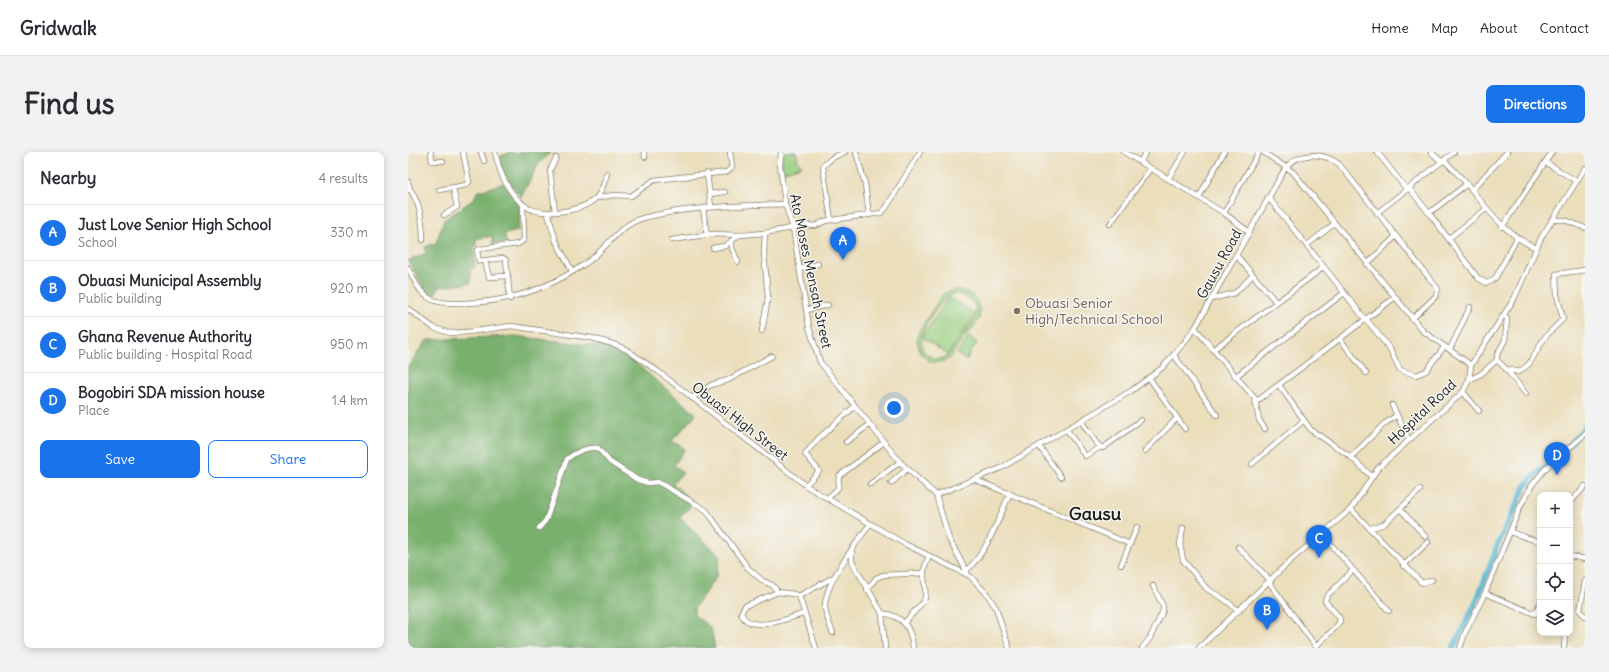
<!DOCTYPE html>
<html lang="en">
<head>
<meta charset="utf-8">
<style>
	:root { --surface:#fff; --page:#f2f2f3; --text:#2b2b33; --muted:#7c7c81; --line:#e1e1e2; --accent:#1a73e8 }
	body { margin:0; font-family:Delius,sans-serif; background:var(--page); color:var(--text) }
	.controls { position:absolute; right:12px; bottom:12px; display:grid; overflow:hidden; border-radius:8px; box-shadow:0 2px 10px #0003 }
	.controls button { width:36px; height:36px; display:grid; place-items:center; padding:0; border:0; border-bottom:1px solid var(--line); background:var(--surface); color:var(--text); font:20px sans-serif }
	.you { position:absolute; left:486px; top:256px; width:14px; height:14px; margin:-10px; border:3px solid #fff; border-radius:50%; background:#1a73e8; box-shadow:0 0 0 6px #1a73e833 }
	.badge { display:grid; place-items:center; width:26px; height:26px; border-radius:50%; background:var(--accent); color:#fff; font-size:13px; font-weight:700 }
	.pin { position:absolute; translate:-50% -33px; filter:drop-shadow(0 1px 2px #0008) }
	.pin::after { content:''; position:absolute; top:21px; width:14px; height:12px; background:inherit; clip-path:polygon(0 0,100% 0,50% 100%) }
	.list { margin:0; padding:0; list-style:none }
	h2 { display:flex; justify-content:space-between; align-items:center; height:52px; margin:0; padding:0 16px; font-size:17px }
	h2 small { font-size:13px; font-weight:400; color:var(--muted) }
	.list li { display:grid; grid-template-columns:26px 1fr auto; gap:12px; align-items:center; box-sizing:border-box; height:56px; padding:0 16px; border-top:1px solid var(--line) }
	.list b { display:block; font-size:15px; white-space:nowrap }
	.list p { margin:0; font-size:13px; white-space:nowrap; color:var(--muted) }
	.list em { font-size:13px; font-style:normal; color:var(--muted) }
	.actions { display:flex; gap:8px; padding:12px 16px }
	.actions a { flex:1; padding:9px 0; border:1px solid var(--accent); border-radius:8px; text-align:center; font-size:14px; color:var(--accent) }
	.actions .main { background:var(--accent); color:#fff }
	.icon { flex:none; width:22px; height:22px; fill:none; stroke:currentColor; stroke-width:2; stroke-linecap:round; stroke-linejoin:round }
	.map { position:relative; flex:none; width:1177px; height:496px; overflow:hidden; border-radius:8px }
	header { display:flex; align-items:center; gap:24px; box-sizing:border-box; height:56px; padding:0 20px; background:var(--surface); border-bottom:1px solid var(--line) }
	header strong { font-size:19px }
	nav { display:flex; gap:22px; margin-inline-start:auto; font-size:14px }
	.intro { display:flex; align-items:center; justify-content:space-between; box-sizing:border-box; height:96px; padding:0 24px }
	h1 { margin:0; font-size:28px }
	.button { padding:10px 18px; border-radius:8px; background:var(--accent); color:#fff; font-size:14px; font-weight:700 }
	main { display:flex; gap:24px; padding:0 24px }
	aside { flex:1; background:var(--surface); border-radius:8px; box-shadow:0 2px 10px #0003 }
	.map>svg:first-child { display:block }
</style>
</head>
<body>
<header>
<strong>Gridwalk</strong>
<nav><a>Home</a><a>Map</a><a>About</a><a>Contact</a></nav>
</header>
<div class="intro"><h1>Find us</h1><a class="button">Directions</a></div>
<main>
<aside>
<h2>Nearby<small>4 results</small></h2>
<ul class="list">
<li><span class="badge">A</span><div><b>Just Love Senior High School</b><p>School</p></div><em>330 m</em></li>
<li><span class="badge">B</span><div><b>Obuasi Municipal Assembly</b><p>Public building</p></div><em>920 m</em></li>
<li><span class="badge">C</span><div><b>Ghana Revenue Authority</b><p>Public building · Hospital Road</p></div><em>950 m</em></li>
<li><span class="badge">D</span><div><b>Bogobiri SDA mission house</b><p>Place</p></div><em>1.4 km</em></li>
</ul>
<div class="actions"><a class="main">Save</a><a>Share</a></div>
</aside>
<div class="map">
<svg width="1177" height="496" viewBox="0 0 1177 496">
	<rect width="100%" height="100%" fill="#f6f6f2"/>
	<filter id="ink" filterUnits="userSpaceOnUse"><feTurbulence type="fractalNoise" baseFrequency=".025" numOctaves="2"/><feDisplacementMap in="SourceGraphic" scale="8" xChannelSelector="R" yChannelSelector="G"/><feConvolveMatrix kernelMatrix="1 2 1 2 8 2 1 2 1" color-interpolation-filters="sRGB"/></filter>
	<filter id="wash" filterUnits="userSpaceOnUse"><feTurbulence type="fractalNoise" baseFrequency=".012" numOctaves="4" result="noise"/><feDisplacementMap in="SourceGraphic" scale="16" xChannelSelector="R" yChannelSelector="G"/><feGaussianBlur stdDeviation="0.9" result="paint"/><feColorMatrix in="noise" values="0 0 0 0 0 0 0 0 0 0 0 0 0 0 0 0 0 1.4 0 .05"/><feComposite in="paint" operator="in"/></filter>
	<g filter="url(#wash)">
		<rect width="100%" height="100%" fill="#ebdebb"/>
		<g fill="#97cd7e" stroke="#5a744d" fill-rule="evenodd">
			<polygon points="375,0 388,0 390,9 394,14 373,20"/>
			<path d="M547,138C564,138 574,150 571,167L541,207L532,210H523L512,201L509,188L511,179L535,142ZM546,142C559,142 568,149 568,162L541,145L514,185L540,203C535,207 529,208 523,205C497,194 532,146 546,142ZM567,163L568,165L540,203V202Z"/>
			<polygon points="561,185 569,191 558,208 549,202"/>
		</g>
		<g fill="#79b06d" stroke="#4a6644">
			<path d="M103,0L109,2L111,0H143L131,11L113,45C104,33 93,21 91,5Z"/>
			<polygon points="95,31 113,54 110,79 97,82 98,91 85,92 84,84 68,87 68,95 66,96 67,115 62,118 63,131 31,135 25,145 20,142 0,109 18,101 17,95 28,91 36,68 66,47 69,40"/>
			<polygon points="107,184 198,195 220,205 288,262 264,289 277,297 266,313 275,321 265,331 285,351 272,366 312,404 308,425 286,456 286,463 303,476 307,496 0,496 0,214 19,188"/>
		</g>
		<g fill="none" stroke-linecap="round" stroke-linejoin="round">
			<polyline stroke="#52b6d1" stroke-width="5.5" points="1045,496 1069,448 1090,392 1117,335 1123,327 1164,290 1177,274"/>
		</g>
	</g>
	<g filter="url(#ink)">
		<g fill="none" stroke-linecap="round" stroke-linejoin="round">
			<defs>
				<g id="minor">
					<polyline points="23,0 24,9 35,9"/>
					<polyline points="73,0 76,9"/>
					<path d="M87,0C91,19 100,41 116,53C132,66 173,60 188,46C194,40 197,29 199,21"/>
					<polyline points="236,0 237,5"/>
					<polyline points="373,0 372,13 377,52 385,76 401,175 412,210 492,310 528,343"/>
					<polyline points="448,0 457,32 461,63"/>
					<polyline points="716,0 816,61 841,80"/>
					<polyline points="855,0 885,20 1015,179 1063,213"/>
					<polyline points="969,0 999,38"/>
					<polyline points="1023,0 1034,10"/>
					<path d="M1037,9C1046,18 1056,28 1064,38C1083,62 1099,83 1128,96"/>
					<polyline points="732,10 738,0"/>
					<polyline points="1137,10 1168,29"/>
					<polyline points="299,21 303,55"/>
					<polyline points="760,27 777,0"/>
					<polyline points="0,30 2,37"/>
					<polyline points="1059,32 1021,61 1070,126 1078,131 1084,129 1088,125 1109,86"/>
					<polyline points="1001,36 1021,61"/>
					<path d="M0,38L2,37C12,52 15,70 15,88"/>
					<polyline points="31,38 58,33 61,30 55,0"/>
					<polyline points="1064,38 1099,0"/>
					<polyline points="301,42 317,40"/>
					<polyline points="791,45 816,0"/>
					<polyline points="860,45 916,115"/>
					<polyline points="188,46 206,43 223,44 246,28 319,20 324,15 322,0"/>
					<polyline points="295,57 299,83"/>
					<polyline points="147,60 142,18 148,6"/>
					<polyline points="816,61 851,0"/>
					<polyline points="969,61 1046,0"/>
					<polyline points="140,62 148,89 164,119"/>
					<polyline points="36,63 49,55 45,36"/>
					<polyline points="423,68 415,14 424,6 437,0"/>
					<polyline points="1143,68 1157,68 1177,76"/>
					<polyline points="702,72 742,17"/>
					<polyline points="1094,75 1144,0"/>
					<polyline points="1040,87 1078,57"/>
					<polyline points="264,88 304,82 331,83 357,81 399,73 407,74 417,69 473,61 478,56 512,0"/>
					<polyline points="324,88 324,96 330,110"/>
					<polyline points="899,93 926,72"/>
					<polyline points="305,96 317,94 331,83"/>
					<polyline points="828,103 868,150"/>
					<polyline points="77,109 81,125 100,124"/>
					<polyline points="959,112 988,84"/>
					<path d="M0,116C5,126 11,140 21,146C31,152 44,151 56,151C101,150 141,137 178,111C198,98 210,73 235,66C280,54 331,54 377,52"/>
					<polyline points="392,117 410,112"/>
					<polyline points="102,147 98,108 95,106 71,109 69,99 71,97 110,92 116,88 115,53"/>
					<polyline points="803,147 827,141 845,123"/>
					<polyline points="0,157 26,176 42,181 60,180 103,174 184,186 208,193 219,198 251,220 400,335 497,392 562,424 579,442 588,456 601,496"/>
					<polyline points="398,158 420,153"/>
					<polyline points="1096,163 1099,166 1097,188 1089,203 1089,208 1098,217 1111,220 1121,212 1137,185 1155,167 1149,143 1148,122 1177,118"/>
					<polyline points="958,167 982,197 992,218 1008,223 1018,219 1036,195"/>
					<polyline points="787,176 849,249 986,146"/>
					<polyline points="354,179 360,146 356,100 357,81"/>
					<polyline points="932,187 958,221"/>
					<polyline points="806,197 916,115 957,167"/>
					<polyline points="1042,197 1062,155"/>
					<polyline points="766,203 809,263"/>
					<polyline points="1063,213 1106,147 1133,86 1177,16"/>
					<polyline points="1099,218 1118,242"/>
					<polyline points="827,225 936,141"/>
					<polyline points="742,227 777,277"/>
					<polyline points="1061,228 1073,222 1089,208"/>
					<polyline points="871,233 903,278 943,305 963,324"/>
					<polyline points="1055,240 1071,259"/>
					<polyline points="284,246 303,233 320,228 364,204"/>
					<polyline points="847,248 851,268 857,277"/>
					<polyline points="984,253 1001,288"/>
					<polyline points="673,269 689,292 695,296 733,268"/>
					<polyline points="659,278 677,304 693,295"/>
					<polyline points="438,290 461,273"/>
					<polyline points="631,294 653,325"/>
					<polyline points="737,299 769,266"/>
					<polyline points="943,305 976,272 989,263"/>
					<polyline points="844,312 895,269"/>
					<polyline points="568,328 722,392"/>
					<polyline points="483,331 499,317"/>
					<polyline points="462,332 492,310"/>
					<polyline points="398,333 411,319 397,302 411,286 447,254"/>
					<path d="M528,343L593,316L723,239L754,216L776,191L787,176L878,15C892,0 914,0 931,12L1030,137L1028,144L1004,167"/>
					<polyline points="528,343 541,387 559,420"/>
					<polyline points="419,347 430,336 431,324 476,290"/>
					<polyline points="1162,351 1177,334"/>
					<polyline points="943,357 1014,431 1024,428"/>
					<polyline points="992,357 1018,385"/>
					<path d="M131,376L138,368L159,307C167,300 179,295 190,296L202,310L230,328L240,331L250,330L298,358L340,416L355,429L364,433L370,440L386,442L391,444L426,425"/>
					<polyline points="775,376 772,392 775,408 799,437 816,447 831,459"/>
					<polyline points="963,376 976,372 1012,338"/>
					<polyline points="1102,380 1132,390"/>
					<polyline points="914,382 981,459"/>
					<polyline points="830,395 863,429"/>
					<polyline points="444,397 444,409 447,415 474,461 477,496"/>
					<polyline points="1162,404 1177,407"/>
					<polyline points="713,413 729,375"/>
					<polyline points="995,414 1020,390"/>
					<path d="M558,419C580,399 590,368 602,341"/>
					<polyline points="1177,429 1172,459 1177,464"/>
					<polyline points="861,430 909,496"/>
					<polyline points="459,438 468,426 475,423 516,421"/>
					<path d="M370,440L337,454L333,461C341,483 381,466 395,462"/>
					<polyline points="1077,441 1127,462 1132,451"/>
					<polyline points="391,444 408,496"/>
					<path d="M474,461C495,464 503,475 505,496"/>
					<path d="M496,471L516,449C520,438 515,430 516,420C516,415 519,409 521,404"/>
					<path d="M425,481C422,473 417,463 417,454C417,430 448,392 462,372"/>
					<path d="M908,495C915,485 929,477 932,469L931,465L917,449L918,445L945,418"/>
					<polyline points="734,496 742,486 755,459 755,454 745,434"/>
					<polyline points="791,496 882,409 943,357 970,316 1055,240 1061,228 1063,213"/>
					<polyline points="1052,496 1057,481 1077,441 1112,355 1124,333 1138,316 1177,282"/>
					<polyline points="1156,496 1157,481"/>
				</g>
			</defs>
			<use href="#minor" stroke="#847d6c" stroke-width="6"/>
			<use href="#minor" stroke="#fff" stroke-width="4.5"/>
		</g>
	</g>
	<circle fill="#8d6e63" stroke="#f6f6f2" stroke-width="1.5" cx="609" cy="159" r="4"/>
	<g text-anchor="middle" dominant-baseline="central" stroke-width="3" stroke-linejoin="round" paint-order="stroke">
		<g font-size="14" fill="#1c1c1c" stroke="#f6f6f2">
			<text transform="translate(811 112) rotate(-61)">Gausu Road</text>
			<text transform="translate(403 119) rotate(78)">Ato Moses Mensah Street</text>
			<text transform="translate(1014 260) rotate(-43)">Hospital Road</text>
			<text transform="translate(332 269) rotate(38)">Obuasi High Street</text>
		</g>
		<g font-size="14" fill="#785e54" stroke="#f6f6f2" text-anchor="start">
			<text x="617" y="151">Obuasi Senior<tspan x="617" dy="16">High/Technical School</tspan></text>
		</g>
		<g font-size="18" font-weight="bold" fill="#1c1c1c" stroke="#f6f6f2">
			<text x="687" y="361">Gausu</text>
		</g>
	</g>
</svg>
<div class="controls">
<button>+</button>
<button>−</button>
<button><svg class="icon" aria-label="locate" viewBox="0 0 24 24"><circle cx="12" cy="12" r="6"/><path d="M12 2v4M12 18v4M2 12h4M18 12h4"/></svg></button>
<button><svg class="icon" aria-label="layers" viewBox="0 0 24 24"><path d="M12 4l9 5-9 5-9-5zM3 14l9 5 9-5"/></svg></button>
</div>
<div class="you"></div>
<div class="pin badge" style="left:435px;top:108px">A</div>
<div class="pin badge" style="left:859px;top:478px">B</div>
<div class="pin badge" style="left:911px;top:406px">C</div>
<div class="pin badge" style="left:1149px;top:323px">D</div>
</div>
</main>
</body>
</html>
